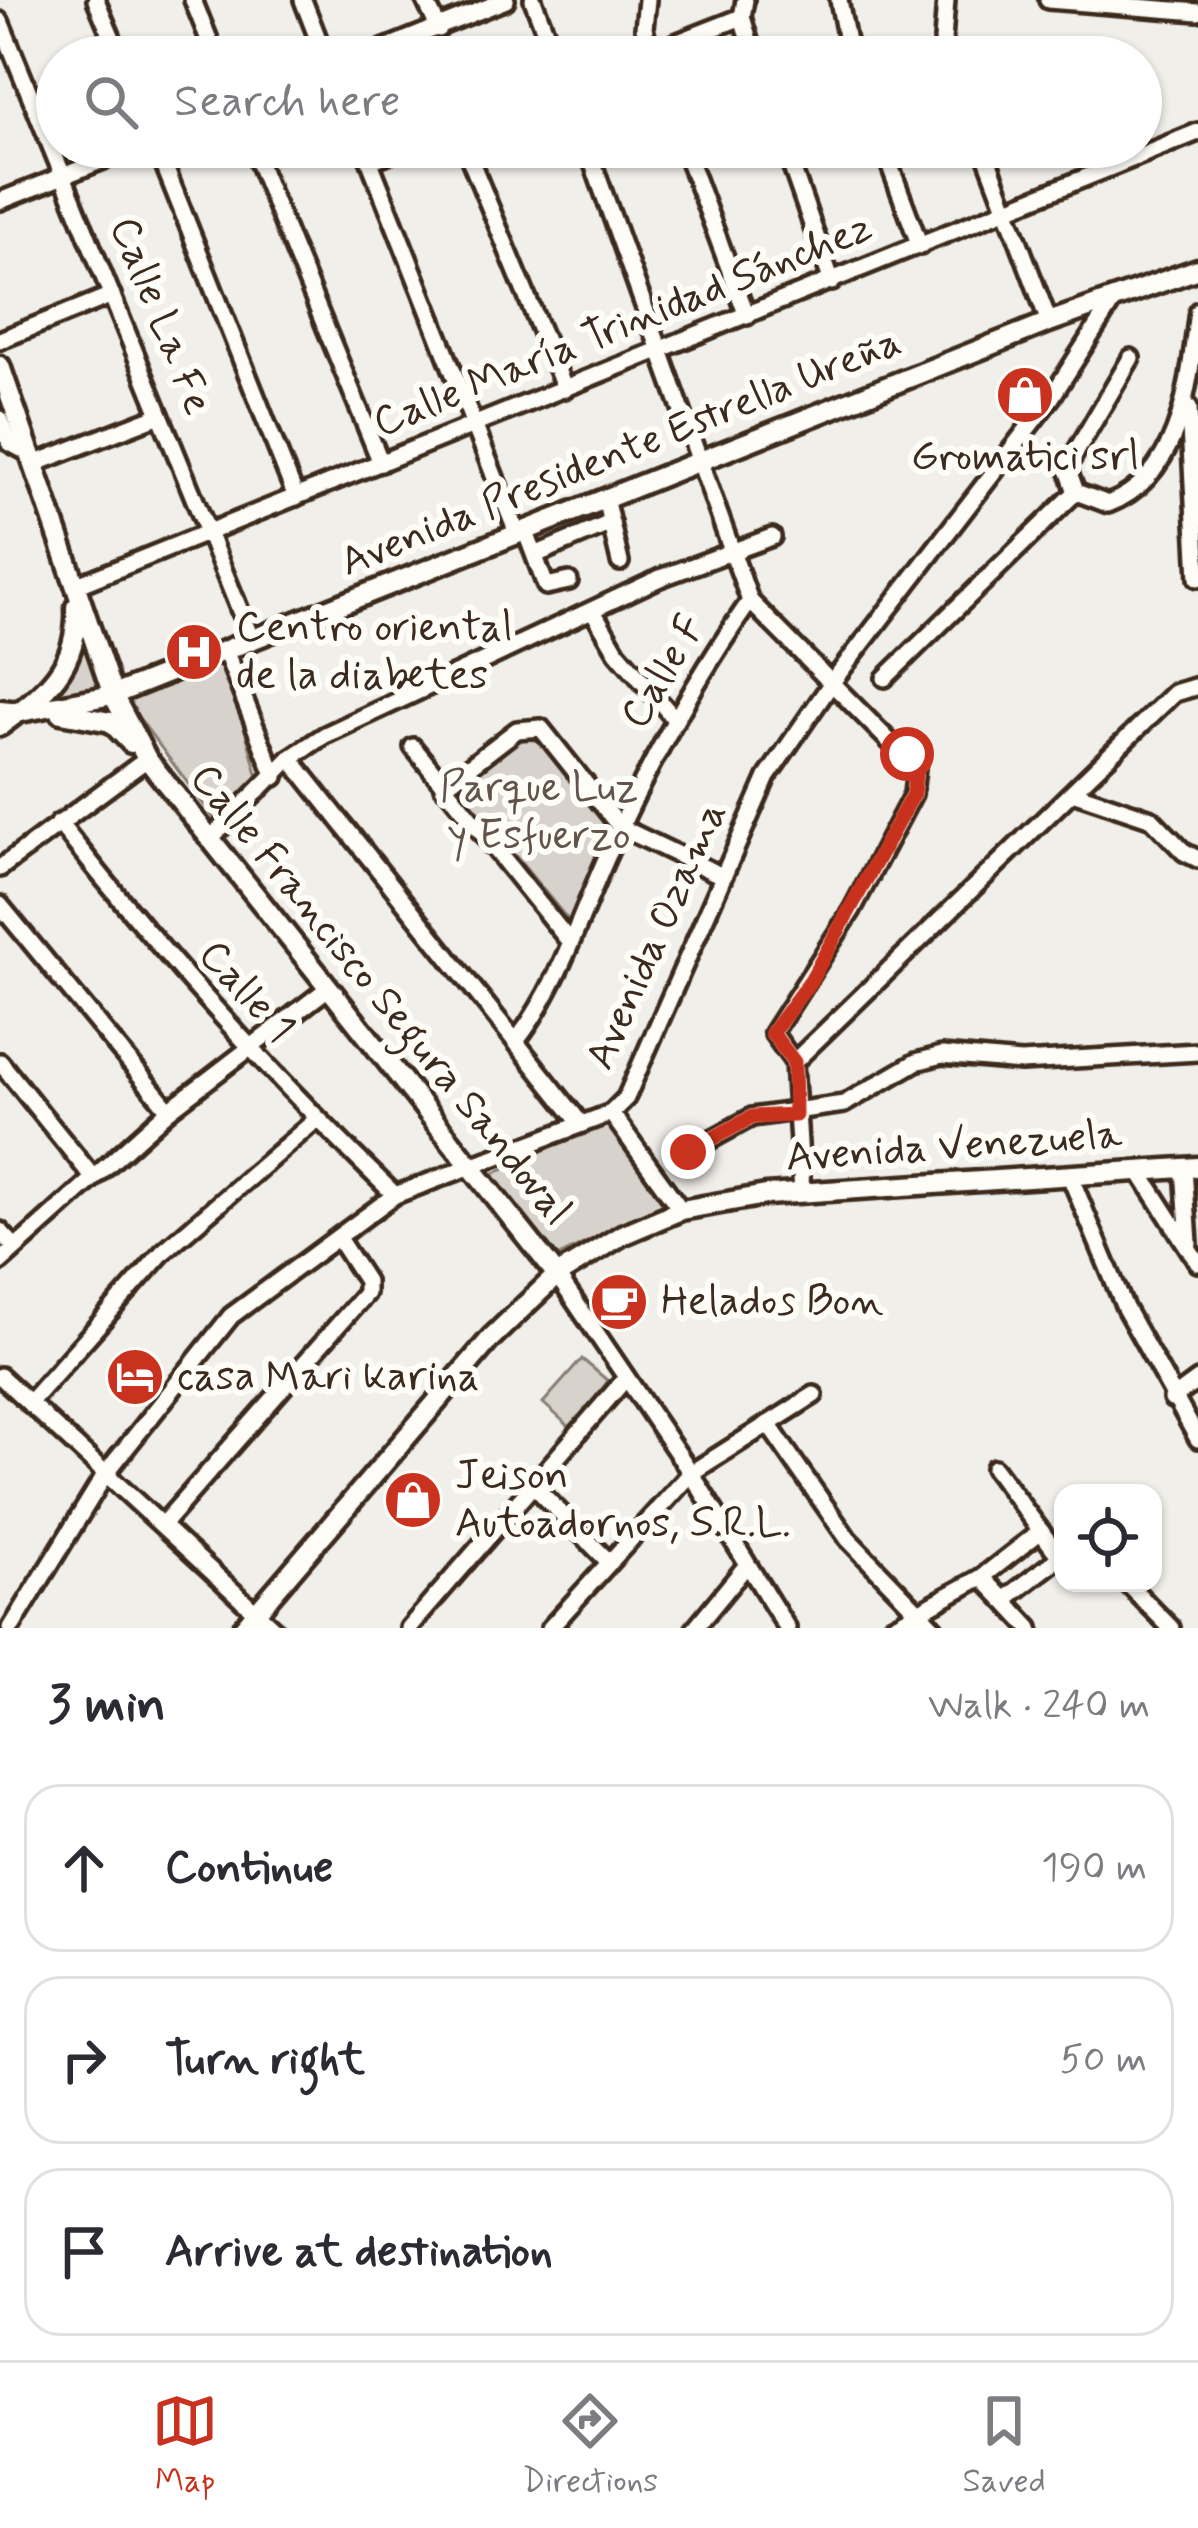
<!DOCTYPE html>
<html lang="en">
<head>
<meta charset="utf-8">
<style>
	:root { --surface:#fff; --page:#f7f7f7; --text:#2b2b33; --muted:#7c7c81; --line:#e1e1e2; --accent:#c8321e }
	body { margin:0; font-family:Mynerve,sans-serif; background:var(--page); color:var(--text) }
	.controls { position:absolute; right:36px; bottom:36px; display:grid; overflow:hidden; border-radius:24px; box-shadow:0 3px 9px #0004 }
	.controls button { width:108px; height:108px; display:grid; place-items:center; padding:0; border:0; border-bottom:3px solid var(--line); background:var(--surface); color:var(--text); font:60px sans-serif }
	.stop { position:absolute; width:36px; height:36px; margin:-27px; border:9px solid #c8321e; border-radius:50%; background:#fff }
	.stop.end { background:#c8321e; border-color:#fff; box-shadow:0 3px 12px #0008 }
	.list { margin:0; padding:0; list-style:none }
	h2 { display:flex; justify-content:space-between; align-items:center; height:156px; margin:0; padding:0 48px; font-size:51px }
	h2 small { font-size:39px; font-weight:400; color:var(--muted) }
	.list li { display:grid; grid-template-columns:78px 1fr auto; gap:36px; align-items:center; box-sizing:border-box; height:168px; margin:0 24px 24px; padding:0 24px; border:3px solid var(--line); border-radius:36px }
	.list b { display:block; font-size:45px; white-space:nowrap }
	.list em { font-size:39px; font-style:normal; color:var(--muted) }
	.icon { flex:none; width:66px; height:66px; fill:none; stroke:currentColor; stroke-width:2; stroke-linecap:round; stroke-linejoin:round }
	.map { position:relative; flex:none; width:1198px; height:1628px; overflow:hidden }
	.search { position:absolute; background:var(--surface); box-shadow:0 3px 9px #0004; left:36px; right:36px; top:36px; height:132px; display:flex; align-items:center; gap:30px; box-sizing:border-box; padding:0 42px; border-radius:66px; color:var(--muted); font-size:45px }
	.sheet { height:732px; background:var(--surface) }
	nav { display:flex; justify-content:space-around; align-items:center; box-sizing:border-box; height:168px; border-top:3px solid var(--line); background:var(--surface); font-size:33px; color:var(--muted) }
	nav a { display:grid; justify-items:center; gap:6px }
	nav .on { color:var(--accent) }
	.map>svg:first-child { display:block }
</style>
</head>
<body>
<div class="map">
<svg width="1198" height="1628" viewBox="0 0 1198 1628">
	<rect width="100%" height="100%" fill="#f1efea"/>
	<filter id="ink" filterUnits="userSpaceOnUse"><feTurbulence type="fractalNoise" baseFrequency=".00833" numOctaves="2"/><feDisplacementMap in="SourceGraphic" scale="24" xChannelSelector="R" yChannelSelector="G"/><feConvolveMatrix kernelMatrix="1 2 1 2 8 2 1 2 1" color-interpolation-filters="sRGB"/></filter>
	<g filter="url(#ink)">
		<g fill="#d7d2cc" stroke="#897e75" stroke-width="3">
			<path d="M83,626L104,688L49,698C70,675 86,657 83,626Z"/>
			<polygon points="226,661 260,784 216,821 126,701"/>
			<polygon points="519,738 541,741 609,828 569,921 457,785"/>
			<polygon points="606,1122 663,1204 557,1257 492,1174"/>
			<polygon points="582,1359 608,1381 571,1428 543,1403"/>
		</g>
		<g fill="none" stroke-linecap="round" stroke-linejoin="round">
			<defs>
				<g id="minor">
					<polyline points="96,0 120,57"/>
					<polyline points="193,0 216,57"/>
					<polyline points="303,0 325,57"/>
					<polyline points="425,0 439,29"/>
					<polyline points="533,0 555,57"/>
					<polyline points="647,0 644,28 651,57"/>
					<polyline points="745,0 742,17 754,57"/>
					<polyline points="839,0 850,57"/>
					<polyline points="946,0 943,40 950,57"/>
					<polyline points="1048,0 1198,12"/>
					<polyline points="0,21 251,638"/>
					<polyline points="363,57 506,0"/>
					<polyline points="640,57 742,17"/>
					<polyline points="157,147 296,497"/>
					<polyline points="252,147 381,463"/>
					<polyline points="364,147 517,533"/>
					<polyline points="465,147 565,389"/>
					<polyline points="587,147 750,601 916,768 913,794 852,910 773,1033 794,1062"/>
					<polyline points="684,147 747,316"/>
					<polyline points="785,147 832,282"/>
					<polyline points="883,147 920,246"/>
					<polyline points="983,147 1049,322"/>
					<polyline points="370,161 406,147"/>
					<polyline points="0,201 136,147"/>
					<polyline points="0,340 112,295"/>
					<path d="M1131,358L1067,467L1076,492L1108,504C1184,475 1189,378 1198,311"/>
					<polyline points="1189,408 1198,578"/>
					<polyline points="0,419 10,443 32,455"/>
					<polyline points="34,464 160,415"/>
					<polyline points="605,498 620,562"/>
					<polyline points="525,530 546,586 569,581"/>
					<polyline points="535,555 611,523"/>
					<polyline points="75,586 1198,132"/>
					<polyline points="593,611 617,652 673,717"/>
					<polyline points="225,650 275,777"/>
					<polyline points="885,678 1076,492"/>
					<polyline points="413,747 569,941"/>
					<polyline points="290,758 581,1124"/>
					<polyline points="443,787 517,730 541,728 620,827 720,875"/>
					<polyline points="1075,793 1152,819 1184,852 1198,859"/>
					<path d="M59,823C163,956 274,1078 395,1195"/>
					<polyline points="209,840 290,758 325,735 660,578 772,537"/>
					<polyline points="0,868 147,759"/>
					<polyline points="0,905 169,1110"/>
					<path d="M517,1040C560,984 580,915 610,850C650,762 694,681 750,601"/>
					<polyline points="0,1062 91,1175"/>
					<polyline points="611,1113 681,1210"/>
					<polyline points="688,1152 752,1117 844,1104 916,1062 942,1055 1021,1062 1198,1052"/>
					<polyline points="1184,1168 1189,1243"/>
					<polyline points="1139,1171 1198,1263"/>
					<polyline points="1070,1176 1125,1308 1198,1439"/>
					<polyline points="802,1193 794,1062 1174,693 1198,686"/>
					<polyline points="0,1231 15,1247"/>
					<polyline points="0,1262 169,1110 327,989"/>
					<polyline points="557,1275 691,1473 787,1628"/>
					<polyline points="0,1376 273,1628"/>
					<polyline points="1172,1399 1198,1380"/>
					<polyline points="29,1403 163,1252 317,1119"/>
					<polyline points="768,1424 848,1539 934,1628"/>
					<polyline points="535,1487 609,1562"/>
					<polyline points="163,1524 366,1293 366,1281 338,1238"/>
					<polyline points="982,1577 1041,1531"/>
					<polyline points="1127,1583 1171,1628"/>
					<polyline points="1004,1600 1030,1628"/>
					<polyline points="11,1628 106,1473 231,1316 395,1195 611,1113 626,1098 767,777 833,681 1051,398 1114,299"/>
					<polyline points="409,1628 626,1378"/>
					<polyline points="550,1628 691,1473 814,1395"/>
					<polyline points="695,1628 746,1566"/>
					<polyline points="889,1628 982,1577 1004,1600 1060,1557 994,1468"/>
				</g>
				<g id="major">
					<polyline points="0,366 113,695 147,759 557,1275"/>
					<polyline points="0,710 20,712 113,695 1049,322 1198,269"/>
					<polyline points="61,713 111,722 131,743"/>
					<path d="M0,726C46,692 79,667 76,607"/>
					<polyline points="243,1628 491,1338 557,1275 622,1235 681,1210 766,1195 1198,1167"/>
				</g>
			</defs>
			<use href="#minor" stroke="#3b2a1e" stroke-width="24"/>
			<use href="#major" stroke="#3b2a1e" stroke-width="27"/>
			<use href="#minor" stroke="#fdfcf7" stroke-width="15"/>
			<use href="#major" stroke="#fdfcf7" stroke-width="18"/>
		</g>
	</g>
	<g fill="none" stroke-linecap="round" stroke-linejoin="round" filter="url(#ink)">
		<polyline stroke="#c8321e" stroke-width="15" points="688,1152 752,1117 795,1115 794,1062 772,1033 811,980 913,794 916,768 907,754"/>
	</g>
	<defs>
		<symbol id="shop-disc" viewBox="-11 -11 22 22"><circle r="9.5" fill="#c8321e" stroke="#fdfcf7"/><path d="M-5-2.5h2.3a2.7 3.5 0 0 1 5.4 0H5L5.5 6h-11ZM-1.5-2.5h3a1.5 2.3 0 0 0-3 0Z" fill="#fff"/></symbol>
		<symbol id="hospital-disc" viewBox="-11 -11 22 22"><circle r="9.5" fill="#c8321e" stroke="#fdfcf7"/><path d="M-5-5h3v3.5h4V-5h3V5h-3V1.5h-4V5h-3Z" fill="#fff"/></symbol>
		<symbol id="cafe-disc" viewBox="-11 -11 22 22"><circle r="9.5" fill="#c8321e" stroke="#fdfcf7"/><path d="M-5.5-4.5H6V0H3Q3 3.5 0 3.5H-2.5Q-5.5 3.5-5.5 0ZM3-3.2v2h1.7v-2ZM-6 4.5H4V6H-6Z" fill="#fff"/></symbol>
		<symbol id="hotel-disc" viewBox="-11 -11 22 22"><circle r="9.5" fill="#c8321e" stroke="#fdfcf7"/><path d="M-6-4.5h1.5V1H6V5H4.5V3h-9V5H-6ZM-4 0a1.8 1.8 0 1 1 3.6 0ZM.5 0V-2.5h3Q6-2.5 6 0Z" fill="#fff"/></symbol>
	</defs>
	<g fill-rule="evenodd">
		<use href="#shop-disc" x="992" y="362" width="66" height="66"/>
		<use href="#hospital-disc" x="161" y="619" width="66" height="66"/>
		<use href="#cafe-disc" x="586" y="1269" width="66" height="66"/>
		<use href="#hotel-disc" x="102" y="1344" width="66" height="66"/>
		<use href="#shop-disc" x="380" y="1467" width="66" height="66"/>
	</g>
	<g text-anchor="middle" dominant-baseline="central" stroke-width="12" stroke-linejoin="round" paint-order="stroke">
		<g font-size="42" fill="#3b2a1e" stroke="#fdfcf7">
			<text transform="translate(160 316) rotate(68)">Calle La Fe</text>
			<text transform="translate(623 326) rotate(-22)">Calle María Trinidad Sánchez</text>
			<text transform="translate(621 453) rotate(-22)">Avenida Presidente Estrella Ureña</text>
			<text transform="translate(664 672) rotate(-59)">Calle F</text>
			<text transform="translate(657 936) rotate(-66)">Avenida Ozama</text>
			<text transform="translate(246 992) rotate(48)">Calle 1</text>
			<text transform="translate(380 995) rotate(51)">Calle Francisco Segura Sandoval</text>
			<text transform="translate(954 1147) rotate(-4)">Avenida Venezuela</text>
		</g>
		<g font-size="42" fill="#3b2a1e" stroke="#fdfcf7" text-anchor="start">
			<text x="1025" y="457" text-anchor="middle">Gromatici srl</text>
			<text x="236" y="628">Centro oriental<tspan x="236" dy="48">de la diabetes</tspan></text>
			<text x="661" y="1302">Helados Bon</text>
			<text x="177" y="1377">casa Mari karina</text>
			<text x="455" y="1476">Jeison<tspan x="455" dy="48">Autoadornos, S.R.L.</tspan></text>
		</g>
		<g font-size="42" fill="#62544a" stroke="#fdfcf7">
			<text x="539" y="788">Parque Luz<tspan x="539" dy="48">y Esfuerzo</tspan></text>
		</g>
	</g>
</svg>
<div class="controls">
<button><svg class="icon" aria-label="locate" viewBox="0 0 24 24"><circle cx="12" cy="12" r="6"/><path d="M12 2v4M12 18v4M2 12h4M18 12h4"/></svg></button>
</div>
<div class="stop" style="left:907px;top:754px"></div>
<div class="stop end" style="left:688px;top:1152px"></div>
<div class="search"><svg class="icon" aria-label="search" viewBox="0 0 24 24"><circle cx="10" cy="10" r="6"/><path d="M15 15l6 6"/></svg>Search here</div>
</div>
<section class="sheet">
<h2>3 min<small>Walk · 240 m</small></h2>
<ul class="list">
<li><svg class="icon" aria-label="ahead" viewBox="0 0 24 24"><path d="M12 20V5M6 11l6-6 6 6"/></svg><div><b>Continue</b></div><em>190 m</em></li>
<li><svg class="icon" aria-label="right" viewBox="0 0 24 24"><path d="M7 20v-9h11M14 6l5 5-5 5"/></svg><div><b>Turn right</b></div><em>50 m</em></li>
<li><svg class="icon" aria-label="arrive" viewBox="0 0 24 24"><path d="M6 21V4h12l-3 4 3 4H6"/></svg><div><b>Arrive at destination</b></div></li>
</ul>
</section>
<nav>
<a class="on"><svg class="icon" aria-label="map" viewBox="0 0 24 24"><path d="M3 6l6-2 6 2 6-2v14l-6 2-6-2-6 2zM9 4v14M15 6v14"/></svg>Map</a>
<a><svg class="icon" aria-label="directions" viewBox="0 0 24 24"><path d="M12 3l9 9-9 9-9-9zM9 14v-3h6M13 9l2 2-2 2"/></svg>Directions</a>
<a><svg class="icon" aria-label="saved" viewBox="0 0 24 24"><path d="M7 4h10v16l-5-4-5 4z"/></svg>Saved</a>
</nav>
</body>
</html>
